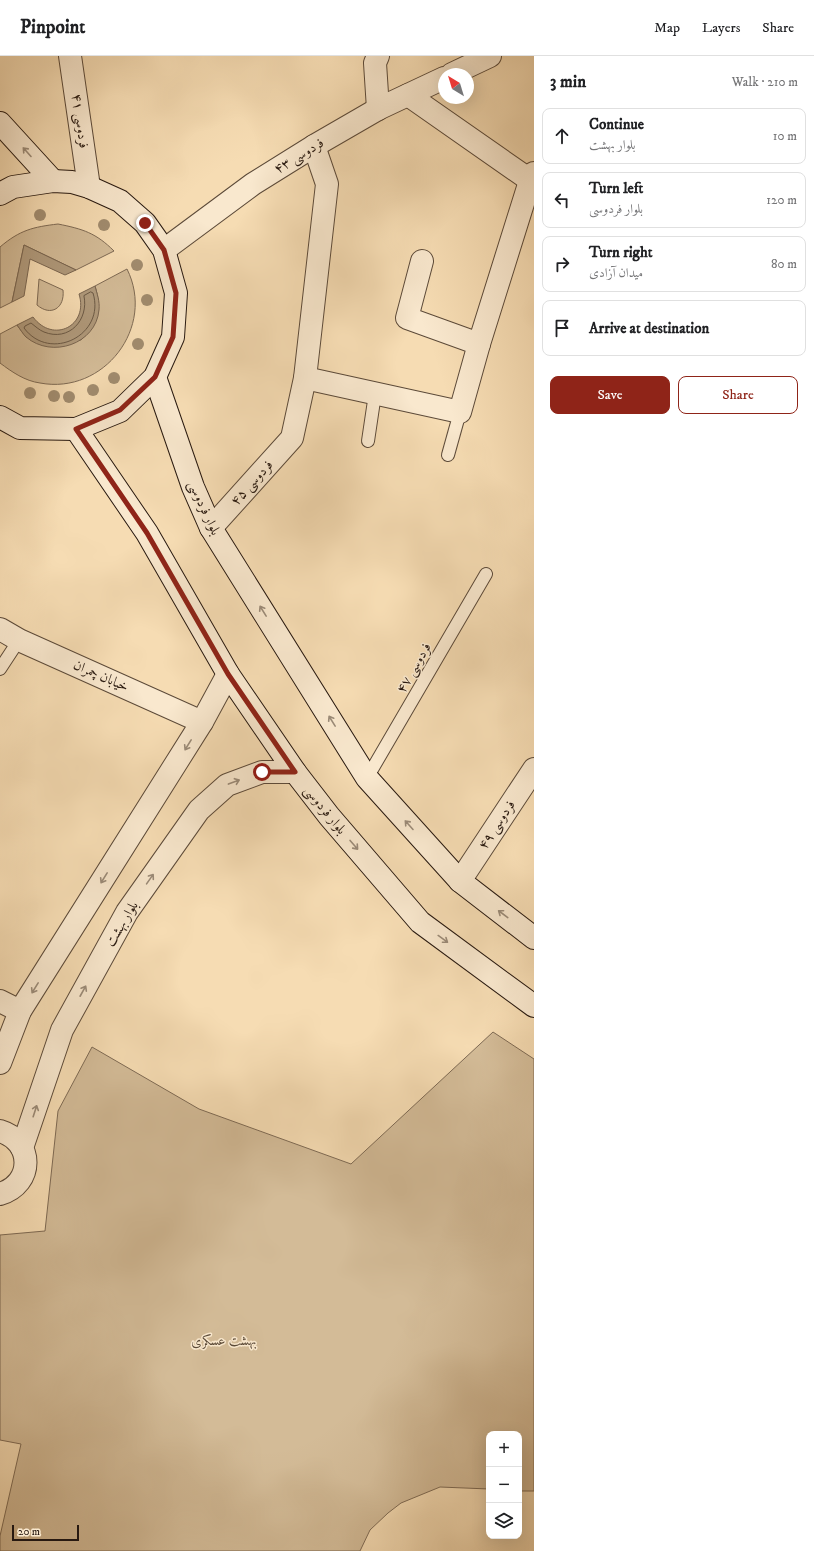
<!DOCTYPE html>
<html lang="en">
<head>
<meta charset="utf-8">
<style>
	:root { --surface:#fff; --page:#f2f2f2; --text:#202124; --muted:#757577; --line:#e0e0e0; --accent:#8f2418 }
	body { margin:0; font-family:"IM FELL DW Pica",Amiri,serif; background:var(--page); color:var(--text) }
	.controls { position:absolute; right:12px; bottom:12px; display:grid; overflow:hidden; border-radius:8px; box-shadow:0 4px 16px #0002 }
	.controls button { width:36px; height:36px; display:grid; place-items:center; padding:0; border:0; border-bottom:1px solid var(--line); background:var(--surface); color:var(--text); font:20px sans-serif }
	.compass { position:absolute; left:438px; top:12px; width:36px; height:36px; border-radius:50%; background:var(--surface); box-shadow:0 4px 16px #0002; rotate:322deg }
	.scale { position:absolute; left:12px; bottom:10px; width:67px; box-sizing:border-box; padding-left:4px; border:2px solid #281910; border-top:0; font-size:11px; line-height:14px; white-space:nowrap; color:#281910; -webkit-text-stroke:3px #f9e8ce; paint-order:stroke }
	.stop { position:absolute; width:12px; height:12px; margin:-9px; border:3px solid #8f2418; border-radius:50%; background:#fff }
	.stop.end { background:#8f2418; border-color:#fff; box-shadow:0 1px 4px #0008 }
	.list { margin:0; padding:0; list-style:none }
	h2 { display:flex; justify-content:space-between; align-items:center; height:52px; margin:0; padding:0 16px; font-size:17px }
	h2 small { font-size:13px; font-weight:400; color:var(--muted) }
	.list li { display:grid; grid-template-columns:26px 1fr auto; gap:12px; align-items:center; box-sizing:border-box; height:56px; margin:0 8px 8px; padding:0 8px; border:1px solid var(--line); border-radius:8px }
	.list b { display:block; font-size:15px; white-space:nowrap }
	.list p { margin:0; font-size:13px; white-space:nowrap; color:var(--muted) }
	.list em { font-size:13px; font-style:normal; color:var(--muted) }
	.actions { display:flex; gap:8px; padding:12px 16px }
	.actions a { flex:1; padding:9px 0; border:1px solid var(--accent); border-radius:8px; text-align:center; font-size:14px; color:var(--accent) }
	.actions .main { background:var(--accent); color:#fff }
	.icon { flex:none; width:22px; height:22px; fill:none; stroke:currentColor; stroke-width:2; stroke-linecap:round; stroke-linejoin:round }
	.map { position:relative; flex:none; width:534px; height:1495px; overflow:hidden }
	header { display:flex; align-items:center; gap:24px; box-sizing:border-box; height:56px; padding:0 20px; background:var(--surface); border-bottom:1px solid var(--line) }
	header strong { font-size:19px }
	nav { display:flex; gap:22px; margin-inline-start:auto; font-size:14px }
	main { display:flex }
	aside { flex:1; background:var(--surface) }
	.map>svg:first-child { display:block }
</style>
</head>
<body>
<header>
<strong>Pinpoint</strong>
<nav><a>Map</a><a>Layers</a><a>Share</a></nav>
</header>
<main>
<div class="map">
<svg width="534" height="1495" viewBox="0 0 534 1495">
	<rect width="100%" height="100%" fill="#f6dcb3"/>
	<filter id="stains"><feTurbulence type="fractalNoise" baseFrequency=".005" numOctaves="4"/><feColorMatrix values="0 0 0 0 .2 0 0 0 0 .09 0 0 0 0 .02 0 0 0 .5 -.17"/></filter>
	<radialGradient id="worn" r=".72"><stop offset=".6" stop-color="#630" stop-opacity="0"/><stop offset="1" stop-color="#630" stop-opacity=".3"/></radialGradient>
	<g fill="#d3bb97" stroke="#7e6a54">
		<path d="M58,168C83,173 96,177 114,195L76,214L24,189L12,246L0,252V191C20,174 33,171 58,168Z"/>
		<path d="M127,213C156,271 104,339 40,327C25,325 12,316 0,307V278L17,269L26,281L81,284C99,267 102,253 95,230Z"/>
		<path d="M39,223L63,234C65,252 51,261 37,249Z"/>
		<polygon points="493,976 534,1003 534,1435 519,1435 519,1378 489,1378 489,1433 440,1431 401,1447 388,1457 370,1474 360,1495 0,1495 0,1480 21,1388 0,1384 0,1179 45,1175 58,1055 92,991 199,1053 351,1108"/>
	</g>
	<g fill="#b09a7c" stroke="#7a6651">
		<polygon points="24,189 76,214 65,219 30,203 24,240 12,246"/>
		<path d="M95,230C97,238 100,245 99,254C96,288 52,303 26,281C23,278 20,273 17,269L33,261C53,288 89,270 79,238Z"/>
	</g>
	<g fill="none" stroke-linecap="round" stroke-linejoin="round">
		<path stroke="#6c5a46" stroke-width="1" d="M91,236L93,237C106,279 50,307 24,272L25,270L31,267C35,270 39,274 44,276C69,286 89,264 84,240Z"/>
		<defs>
			<g id="service">
				<polyline points="368,385 375,338"/>
				<polyline points="448,399 460,356"/>
				<polyline points="0,613 19,584"/>
				<polyline points="367,722 486,518"/>
			</g>
			<g id="minor">
				<polyline points="70,0 89,131"/>
				<polyline points="378,0 375,7 378,53"/>
				<polyline points="452,18 490,0"/>
				<polyline points="408,39 534,127"/>
				<polyline points="164,194 253,128 314,90 378,53 444,22"/>
				<polyline points="422,205 407,262 479,288"/>
				<polyline points="305,322 460,356 479,288 530,125 534,117"/>
				<polyline points="211,472 292,382 305,322 327,128 314,90"/>
				<polyline points="0,573 19,584 202,666"/>
				<polyline points="460,825 534,713"/>
				<polyline points="0,945 20,955"/>
				<path d="M0,1075C34,1085 34,1128 0,1138"/>
			</g>
			<g id="tertiary">
				<polyline points="0,1007 20,955 202,666 228,618"/>
				<polyline points="22,1092 62,974 127,856 199,754 227,729 262,716 295,716"/>
			</g>
			<g id="secondary">
				<polyline points="0,67 53,125"/>
				<polyline points="0,138 13,131 53,125 72,126 89,131 120,145 145,167 164,194 176,237 173,281 155,321 120,355 76,373 20,372 0,361"/>
				<polyline points="155,321 193,431 211,472 367,722 460,825 534,882"/>
				<polyline points="76,373 147,477 228,618 295,716 329,760 420,866 534,950"/>
			</g>
		</defs>
		<use href="#service" stroke="#5c4a39" stroke-width="14"/>
		<use href="#minor" stroke="#5c4a39" stroke-width="24"/>
		<use href="#tertiary" stroke="#5c4a39" stroke-width="24"/>
		<use href="#secondary" stroke="#281910" stroke-width="24"/>
		<use href="#service" stroke="#f9e8ce" stroke-width="12"/>
		<use href="#minor" stroke="#f9e8ce" stroke-width="22"/>
		<use href="#tertiary" stroke="#f9e8ce" stroke-width="22"/>
		<use href="#secondary" stroke="#f9e8ce" stroke-width="22"/>
	</g>
	<g fill="#a18c6f">
		<circle cx="40" cy="159" r="6"/>
		<circle cx="104" cy="169" r="6"/>
		<circle cx="137" cy="209" r="6"/>
		<circle cx="147" cy="244" r="6"/>
		<circle cx="138" cy="288" r="6"/>
		<circle cx="114" cy="322" r="6"/>
		<circle cx="93" cy="334" r="6"/>
		<circle cx="30" cy="337" r="6"/>
		<circle cx="54" cy="340" r="6"/>
		<circle cx="69" cy="341" r="6"/>
	</g>
	<defs><path id="oneway-shaft" d="M-6 0H5M1.5-3L5.5 0L1.5 3" fill="none" stroke-width="1.6" stroke-linecap="round" stroke-linejoin="round"/></defs>
	<g stroke="#9b8b78">
		<use href="#oneway-shaft" transform="translate(27 96) rotate(-132)"/>
		<use href="#oneway-shaft" transform="translate(263 555) rotate(-122)"/>
		<use href="#oneway-shaft" transform="translate(332 665) rotate(-122)"/>
		<use href="#oneway-shaft" transform="translate(188 689) rotate(122)"/>
		<use href="#oneway-shaft" transform="translate(234 726) rotate(-20)"/>
		<use href="#oneway-shaft" transform="translate(409 769) rotate(-132)"/>
		<use href="#oneway-shaft" transform="translate(354 789) rotate(49)"/>
		<use href="#oneway-shaft" transform="translate(104 822) rotate(122)"/>
		<use href="#oneway-shaft" transform="translate(150 823) rotate(-55)"/>
		<use href="#oneway-shaft" transform="translate(503 858) rotate(-143)"/>
		<use href="#oneway-shaft" transform="translate(443 883) rotate(36)"/>
		<use href="#oneway-shaft" transform="translate(35 932) rotate(122)"/>
		<use href="#oneway-shaft" transform="translate(83 935) rotate(-61)"/>
		<use href="#oneway-shaft" transform="translate(35 1055) rotate(-72)"/>
	</g>
	<g fill="none" stroke-linecap="round" stroke-linejoin="round">
		<polyline stroke="#8f2418" stroke-width="5" points="145,167 164,194 176,237 173,281 155,321 120,354 76,373 147,477 228,618 295,716 262,716"/>
	</g>
	<g text-anchor="middle" dominant-baseline="central" stroke-width="3" stroke-linejoin="round" paint-order="stroke">
		<g font-size="14" fill="#281910" stroke="#f9e8ce">
			<text transform="translate(80 65) rotate(82)">فردوسی ۴۱</text>
			<text transform="translate(299 100) rotate(-31)">فردوسی ۴۳</text>
			<text transform="translate(252 427) rotate(-48)">فردوسی ۴۵</text>
			<text transform="translate(204 452) rotate(65)">بلوار فردوسی</text>
			<text transform="translate(414 612) rotate(-60)">فردوسی ۴۷</text>
			<text transform="translate(101 620) rotate(24)">خیابان چمران</text>
			<text transform="translate(325 754) rotate(51)">بلوار فردوسی</text>
			<text transform="translate(497 769) rotate(-57)">فردوسی ۴۹</text>
			<text transform="translate(122 868) rotate(-59)">بلوار بهشت</text>
		</g>
		<g font-size="14" font-style="italic" fill="#5b4a38" stroke="#f9e8ce">
			<text x="224" y="1285">بهشت عسکری</text>
		</g>
	</g>
	<rect width="100%" height="100%" filter="url(#stains)"/>
	<rect width="100%" height="100%" fill="url(#worn)"/>
</svg>
<div class="controls">
<button>+</button>
<button>−</button>
<button><svg class="icon" aria-label="layers" viewBox="0 0 24 24"><path d="M12 4l9 5-9 5-9-5zM3 14l9 5 9-5"/></svg></button>
</div>
<svg class="compass" viewBox="-18 -18 36 36"><path d="M0-13l5 13h-10z" fill="#e53935"/><path d="M0 13l5-13h-10z" fill="#757577"/></svg>
<div class="scale">20 m</div>
<div class="stop" style="left:262px;top:716px"></div>
<div class="stop end" style="left:145px;top:167px"></div>
</div>
<aside>
<h2>3 min<small>Walk · 210 m</small></h2>
<ul class="list">
<li><svg class="icon" aria-label="ahead" viewBox="0 0 24 24"><path d="M12 20V5M6 11l6-6 6 6"/></svg><div><b>Continue</b><p>بلوار بهشت</p></div><em>10 m</em></li>
<li><svg class="icon" aria-label="left" viewBox="0 0 24 24"><path d="M17 20v-9H6M10 6l-5 5 5 5"/></svg><div><b>Turn left</b><p>بلوار فردوسی</p></div><em>120 m</em></li>
<li><svg class="icon" aria-label="right" viewBox="0 0 24 24"><path d="M7 20v-9h11M14 6l5 5-5 5"/></svg><div><b>Turn right</b><p>میدان آزادی</p></div><em>80 m</em></li>
<li><svg class="icon" aria-label="arrive" viewBox="0 0 24 24"><path d="M6 21V4h12l-3 4 3 4H6"/></svg><div><b>Arrive at destination</b></div></li>
</ul>
<div class="actions"><a class="main">Save</a><a>Share</a></div>
</aside>
</main>
</body>
</html>
